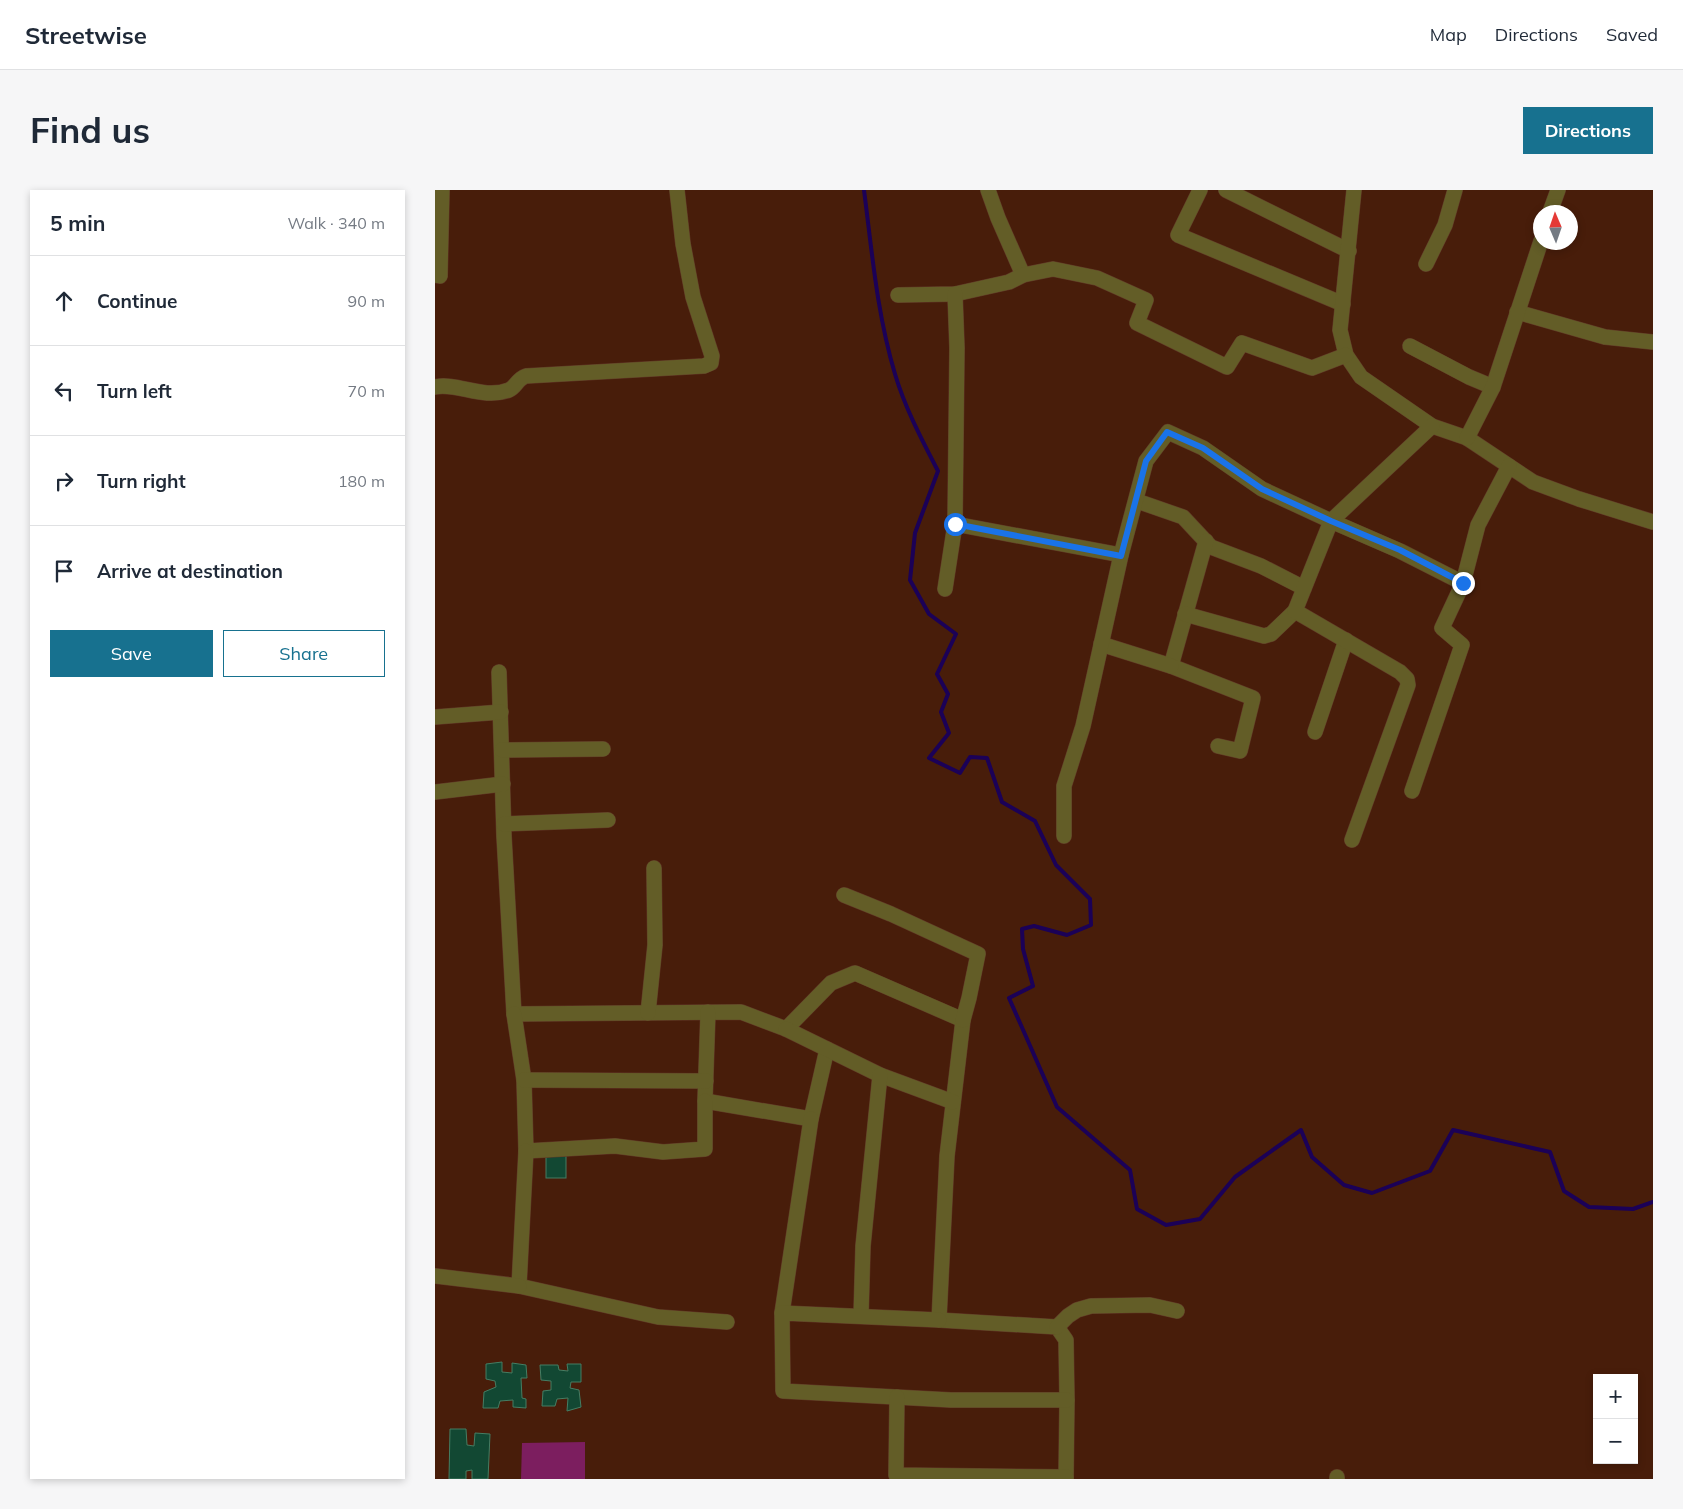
<!DOCTYPE html>
<html lang="en">
<head>
<meta charset="utf-8">
<style>
	:root { --surface:#fff; --page:#f6f6f7; --text:#1f2937; --muted:#747a83; --line:#e0e1e3; --accent:#17718f }
	body { margin:0; font-family:Mulish,sans-serif; background:var(--page); color:var(--text) }
	.controls { position:absolute; right:15px; bottom:15px; display:grid; overflow:hidden; border-radius:0px; box-shadow:0 2px 8px #0003 }
	.controls button { width:45px; height:45px; display:grid; place-items:center; padding:0; border:0; border-bottom:1px solid var(--line); background:var(--surface); color:var(--text); font:25px sans-serif }
	.compass { position:absolute; left:1098px; top:15px; width:45px; height:45px; border-radius:50%; background:var(--surface); box-shadow:0 2px 8px #0003; rotate:358deg }
	.stop { position:absolute; width:15px; height:15px; margin:-11px; border:4px solid #1a73e8; border-radius:50%; background:#fff }
	.stop.end { background:#1a73e8; border-color:#fff; box-shadow:0 1px 5px #0008 }
	.list { margin:0; padding:0; list-style:none }
	h2 { display:flex; justify-content:space-between; align-items:center; height:65px; margin:0; padding:0 20px; font-size:21px }
	h2 small { font-size:16px; font-weight:400; color:var(--muted) }
	.list li { display:grid; grid-template-columns:32px 1fr auto; gap:15px; align-items:center; box-sizing:border-box; height:90px; padding:0 20px; border-top:1px solid var(--line) }
	.list b { display:block; font-size:19px; white-space:nowrap }
	.list em { font-size:16px; font-style:normal; color:var(--muted) }
	.actions { display:flex; gap:10px; padding:15px 20px }
	.actions a { flex:1; padding:11px 0; border:1px solid var(--accent); border-radius:0px; text-align:center; font-size:18px; color:var(--accent) }
	.actions .main { background:var(--accent); color:#fff }
	.icon { flex:none; width:28px; height:28px; fill:none; stroke:currentColor; stroke-width:2; stroke-linecap:round; stroke-linejoin:round }
	.map { position:relative; flex:none; width:1218px; height:1289px; overflow:hidden; border-radius:0px }
	header { display:flex; align-items:center; gap:30px; box-sizing:border-box; height:70px; padding:0 25px; background:var(--surface); border-bottom:1px solid var(--line) }
	header strong { font-size:24px }
	nav { display:flex; gap:28px; margin-inline-start:auto; font-size:18px }
	.intro { display:flex; align-items:center; justify-content:space-between; box-sizing:border-box; height:120px; padding:0 30px }
	h1 { margin:0; font-size:35px }
	.button { padding:12px 22px; border-radius:0px; background:var(--accent); color:#fff; font-size:18px; font-weight:700 }
	main { display:flex; gap:30px; padding:0 30px }
	aside { flex:1; background:var(--surface); border-radius:0px; box-shadow:0 2px 8px #0003 }
	.map>svg:first-child { display:block }
</style>
</head>
<body>
<header>
<strong>Streetwise</strong>
<nav><a>Map</a><a>Directions</a><a>Saved</a></nav>
</header>
<div class="intro"><h1>Find us</h1><a class="button">Directions</a></div>
<main>
<aside>
<h2>5 min<small>Walk · 340 m</small></h2>
<ul class="list">
<li><svg class="icon" aria-label="ahead" viewBox="0 0 24 24"><path d="M12 20V5M6 11l6-6 6 6"/></svg><div><b>Continue</b></div><em>90 m</em></li>
<li><svg class="icon" aria-label="left" viewBox="0 0 24 24"><path d="M17 20v-9H6M10 6l-5 5 5 5"/></svg><div><b>Turn left</b></div><em>70 m</em></li>
<li><svg class="icon" aria-label="right" viewBox="0 0 24 24"><path d="M7 20v-9h11M14 6l5 5-5 5"/></svg><div><b>Turn right</b></div><em>180 m</em></li>
<li><svg class="icon" aria-label="arrive" viewBox="0 0 24 24"><path d="M6 21V4h12l-3 4 3 4H6"/></svg><div><b>Arrive at destination</b></div></li>
</ul>
<div class="actions"><a class="main">Save</a><a>Share</a></div>
</aside>
<div class="map">
<svg width="1218" height="1289" viewBox="0 0 1218 1289">
	<rect width="100%" height="100%" fill="#481d0a"/>
	<polygon fill="#7c1e5f" points="150,1252 150,1289 86,1289 87,1253"/>
	<g fill="none" stroke-linecap="round" stroke-linejoin="round">
		<path stroke="#1b0157" stroke-width="4" d="M429,0C437,62 442,124 460,184C470,218 487,250 503,281L480,343L475,390L494,424L521,444L502,484L513,504L506,522L514,543L494,568L525,583L535,567L552,568L567,612L600,631L621,675L655,709L656,735L632,745L599,736L587,739L588,759L598,796L574,808L622,917L695,980L702,1019L731,1035L765,1029L800,987L866,940L877,967L909,995L937,1003L995,981L1018,940L1115,962L1129,1001L1154,1017L1198,1019L1218,1012"/>
	</g>
	<g fill="#124833" stroke="#457d63">
		<rect x="111" y="961" width="20" height="27"/>
		<polygon points="67,1172 67,1182 77,1183 77,1173 91,1175 92,1188 86,1188 87,1208 91,1209 91,1218 78,1217 78,1210 65,1211 63,1218 48,1218 49,1202 61,1197 60,1191 51,1189 51,1174"/>
		<polygon points="132,1174 146,1174 146,1192 136,1192 135,1198 144,1200 146,1217 132,1221 133,1208 122,1209 120,1216 107,1216 108,1201 116,1200 116,1191 106,1190 105,1175 123,1175 124,1180 133,1181"/>
		<polygon points="15,1239 31,1239 32,1255 39,1256 40,1243 55,1244 53,1289 37,1289 37,1280 31,1281 31,1289 14,1289"/>
	</g>
	<g fill="none" stroke-linecap="round" stroke-linejoin="round">
		<defs>
			<g id="minor">
				<polyline points="553,0 563,28 588,85"/>
				<polyline points="765,0 743,45 908,114"/>
				<polyline points="791,0 914,61"/>
				<polyline points="919,0 905,140 911,165 926,187 997,236 1032,248 1098,292 1144,309 1218,332"/>
				<polyline points="1115,22 1123,0"/>
				<polyline points="991,74 1010,35 1020,0"/>
				<polyline points="0,85 5,86 7,0"/>
				<polyline points="463,105 520,104 574,92 588,85 618,79 662,88 711,110 702,133 792,177 807,153 877,178 911,165"/>
				<polyline points="1082,122 1170,147 1218,152"/>
				<polyline points="975,156 1034,187 1058,197"/>
				<path d="M0,197C22,192 48,210 74,200C81,197 82,189 91,186L269,176L276,173L277,166L258,107L248,54L242,0"/>
				<polyline points="1032,248 1058,197 1106,51"/>
				<polyline points="702,311 748,327 776,357 826,376 869,398"/>
				<polyline points="520,334 686,365"/>
				<polyline points="771,351 736,476 818,508 805,561 783,556"/>
				<polyline points="1028,393 1043,335 1074,276"/>
				<polyline points="510,399 520,334 522,158 520,104"/>
				<polyline points="750,424 829,446 836,444 860,421"/>
				<polyline points="666,454 736,476"/>
				<polyline points="64,482 69,646 79,824 306,822 351,839 396,793 420,783 528,830 512,966 504,1130 622,1137 631,1150 632,1210 631,1289"/>
				<polyline points="0,527 66,522"/>
				<polyline points="880,542 911,450"/>
				<polyline points="67,560 168,559"/>
				<polyline points="0,602 68,594"/>
				<polyline points="69,634 173,630"/>
				<polyline points="629,646 629,596 648,536 686,365 711,271 733,242 768,258 827,299 896,331 965,361 1028,393 1007,438 1027,455 977,601"/>
				<polyline points="917,650 973,495 972,489 965,482 860,421 896,331 997,236"/>
				<polyline points="409,705 456,724 543,764 534,808 528,830"/>
				<polyline points="273,822 270,911 376,929 392,859"/>
				<polyline points="213,823 220,755 219,678"/>
				<polyline points="79,824 89,890 91,961 180,956 228,962 270,959 270,911"/>
				<polyline points="351,839 445,885 518,912"/>
				<polyline points="89,890 271,891"/>
				<polyline points="91,961 84,1096 223,1127 292,1132"/>
				<polyline points="0,1086 84,1096"/>
				<polyline points="347,1123 376,929"/>
				<polyline points="426,1126 428,1056 445,885"/>
				<polyline points="504,1130 347,1123 348,1201 516,1210 632,1210"/>
				<polyline points="622,1137 633,1126 642,1120 656,1116 715,1115 742,1121"/>
				<polyline points="462,1207 461,1285 631,1287"/>
				<polyline points="902,1287 902,1289"/>
			</g>
		</defs>
		<use href="#minor" stroke="#613927" stroke-width="16"/>
		<use href="#minor" stroke="#635d27" stroke-width="15"/>
	</g>
	<g fill="none" stroke-linecap="round" stroke-linejoin="round">
		<polyline stroke="#1a73e8" stroke-width="6" points="520,334 686,366 711,271 732,242 768,258 827,299 896,331 965,360 1028,393"/>
	</g>
</svg>
<div class="controls">
<button>+</button>
<button>−</button>
</div>
<svg class="compass" viewBox="-18 -18 36 36"><path d="M0-13l5 13h-10z" fill="#e53935"/><path d="M0 13l5-13h-10z" fill="#747a83"/></svg>
<div class="stop" style="left:520px;top:334px"></div>
<div class="stop end" style="left:1028px;top:393px"></div>
</div>
</main>
</body>
</html>
